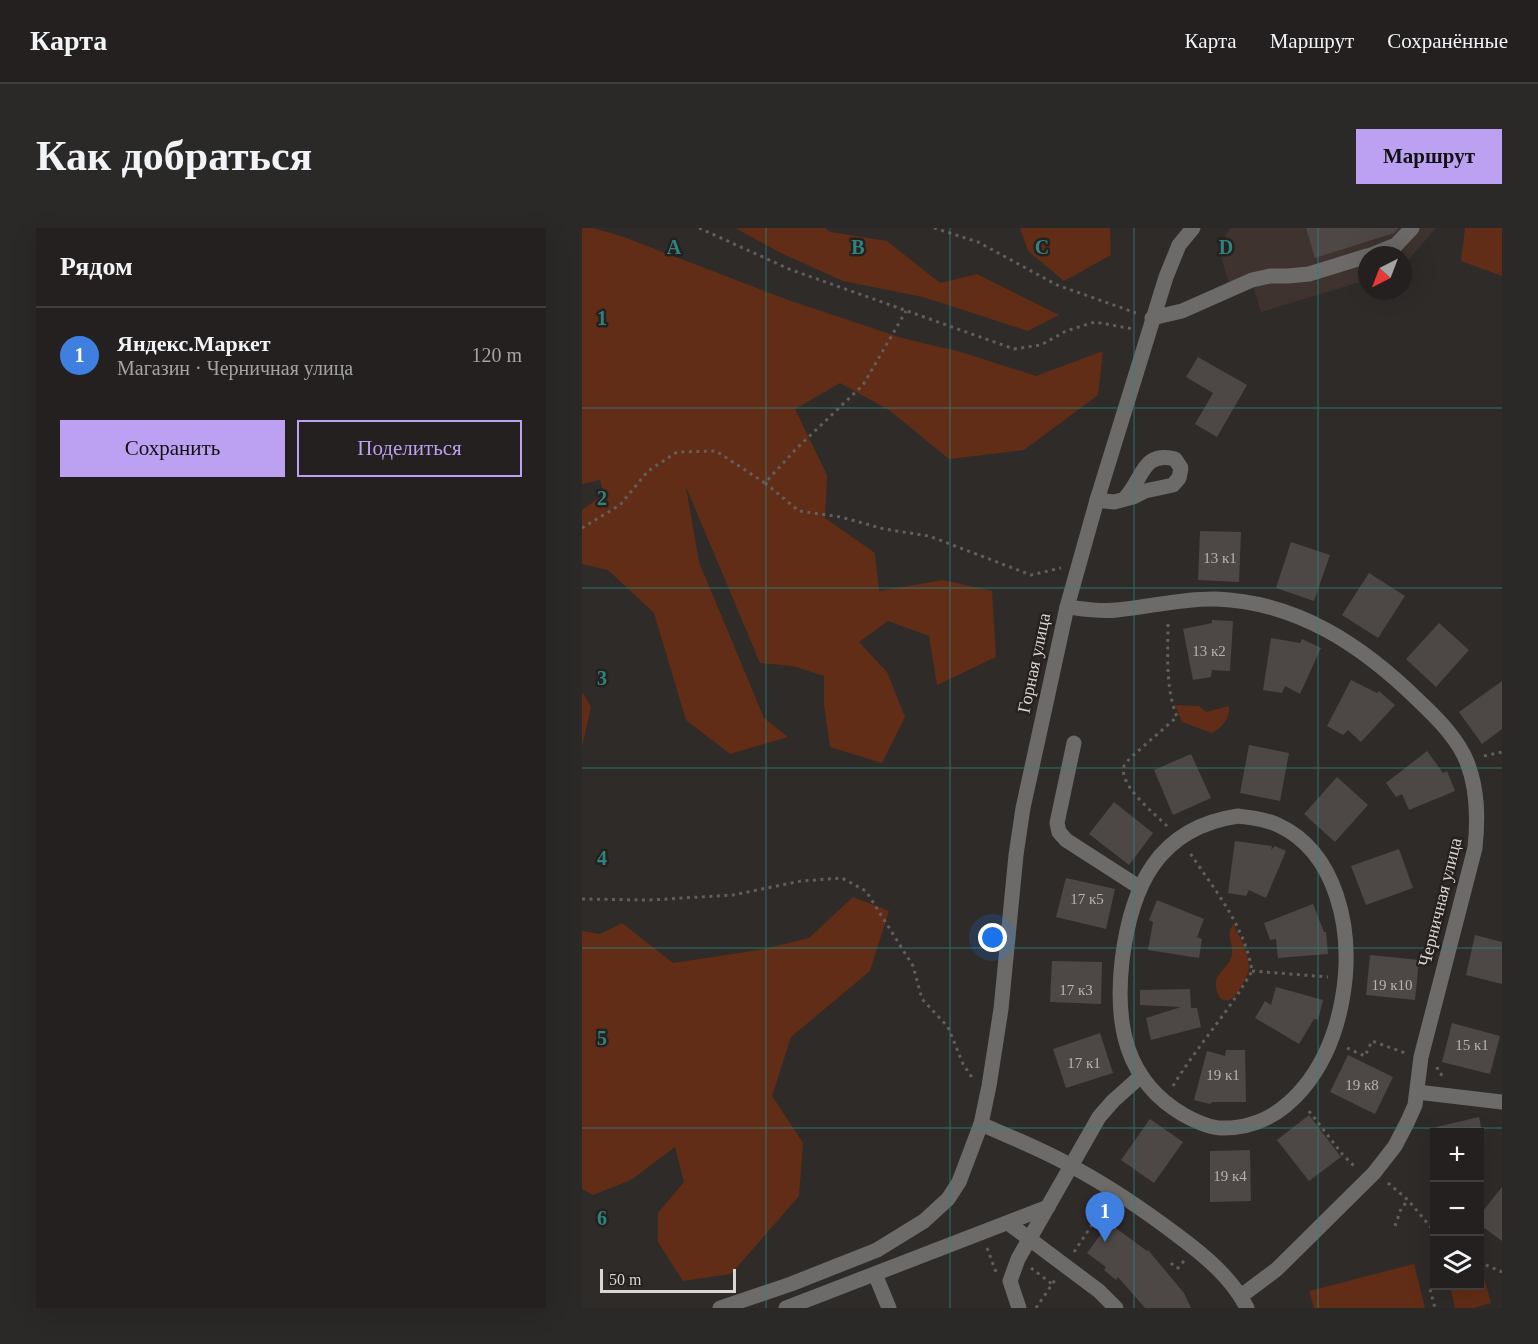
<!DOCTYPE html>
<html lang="ru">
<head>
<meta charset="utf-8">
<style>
	:root { --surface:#23201f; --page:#2b2828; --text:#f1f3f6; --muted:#a3a3a4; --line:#403e3d; --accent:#bca0f2 }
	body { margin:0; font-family:"Times New Roman",serif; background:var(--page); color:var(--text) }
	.controls { position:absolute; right:18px; bottom:18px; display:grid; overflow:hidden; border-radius:0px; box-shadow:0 6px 24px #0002 }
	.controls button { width:54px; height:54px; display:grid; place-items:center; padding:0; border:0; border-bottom:2px solid var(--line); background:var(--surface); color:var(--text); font:30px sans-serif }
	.compass { position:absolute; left:776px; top:18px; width:54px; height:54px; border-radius:50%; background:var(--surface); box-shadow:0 6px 24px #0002; rotate:222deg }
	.scale { position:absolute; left:18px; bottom:15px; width:136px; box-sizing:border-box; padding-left:6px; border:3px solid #d9d6d4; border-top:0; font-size:16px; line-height:21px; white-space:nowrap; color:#d9d6d4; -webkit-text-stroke:4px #26211f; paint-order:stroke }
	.you { position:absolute; left:411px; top:710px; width:21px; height:21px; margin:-15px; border:4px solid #fff; border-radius:50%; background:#1a73e8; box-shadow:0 0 0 9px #1a73e833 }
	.badge { display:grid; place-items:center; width:39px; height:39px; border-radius:50%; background:var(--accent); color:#fff; font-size:20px; font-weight:700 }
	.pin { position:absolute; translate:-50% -50px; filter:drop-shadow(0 2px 3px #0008) }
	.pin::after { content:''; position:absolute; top:32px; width:21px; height:18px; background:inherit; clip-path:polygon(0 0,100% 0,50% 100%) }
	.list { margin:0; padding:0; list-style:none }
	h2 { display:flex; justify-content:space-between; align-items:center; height:78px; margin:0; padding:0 24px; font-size:26px }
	h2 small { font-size:20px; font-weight:400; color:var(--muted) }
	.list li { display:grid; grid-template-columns:39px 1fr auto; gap:18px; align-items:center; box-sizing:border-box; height:96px; padding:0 24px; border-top:2px solid var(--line) }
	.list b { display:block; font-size:22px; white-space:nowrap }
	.list p { margin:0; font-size:20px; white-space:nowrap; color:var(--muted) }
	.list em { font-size:20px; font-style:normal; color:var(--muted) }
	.actions { display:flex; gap:12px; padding:18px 24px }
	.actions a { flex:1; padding:14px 0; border:2px solid var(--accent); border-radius:0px; text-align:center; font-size:21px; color:var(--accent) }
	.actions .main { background:var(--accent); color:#111 }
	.icon { flex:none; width:33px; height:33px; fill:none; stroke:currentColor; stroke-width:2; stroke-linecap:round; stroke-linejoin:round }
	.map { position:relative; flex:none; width:920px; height:1080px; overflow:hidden; border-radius:0px }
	header { display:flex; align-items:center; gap:36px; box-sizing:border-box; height:84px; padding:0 30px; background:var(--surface); border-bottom:2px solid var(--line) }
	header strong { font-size:28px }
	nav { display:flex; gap:33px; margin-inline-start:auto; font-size:21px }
	.intro { display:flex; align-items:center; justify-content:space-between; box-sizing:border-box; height:144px; padding:0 36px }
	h1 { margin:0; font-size:42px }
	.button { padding:15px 27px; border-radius:0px; background:var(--accent); color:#111; font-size:21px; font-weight:700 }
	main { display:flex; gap:36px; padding:0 36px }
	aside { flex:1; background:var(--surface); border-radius:0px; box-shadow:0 6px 24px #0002 }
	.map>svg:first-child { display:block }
</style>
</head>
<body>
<header>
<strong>Карта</strong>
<nav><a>Карта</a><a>Маршрут</a><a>Сохранённые</a></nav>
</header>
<div class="intro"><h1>Как добраться</h1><a class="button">Маршрут</a></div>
<main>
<aside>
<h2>Рядом<small></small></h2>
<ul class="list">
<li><span class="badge" style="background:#3f7fe0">1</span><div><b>Яндекс.Маркет</b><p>Магазин · Черничная улица</p></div><em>120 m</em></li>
</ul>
<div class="actions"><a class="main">Сохранить</a><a>Поделиться</a></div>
</aside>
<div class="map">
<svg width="920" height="1080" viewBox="0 0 920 1080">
	<rect width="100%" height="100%" fill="#2f2b29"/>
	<polygon fill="#3e332e" points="648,0 854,0 821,38 821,27 785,27 785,52 679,84 671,58 651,67 636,20"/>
	<g fill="#622d16">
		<polygon points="0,0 11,0 39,8 209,73 320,110 379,124 454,148 521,123 516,167 442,222 367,231 307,182 258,155 213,181 245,247 243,290 293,325 297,363 361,352 410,363 414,429 355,457 347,408 306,393 277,414 305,444 323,489 300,535 248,519 242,477 242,448 211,438 178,435 104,259 117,334 182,490 206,509 148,526 104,492 72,385 26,342 0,336 0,282 22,266 18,252 0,256"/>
		<polygon points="153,0 243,0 248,4 305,13 358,55 395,46 477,87 446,103 341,69 261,53 199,25"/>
		<polygon points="438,0 528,0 529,27 482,53 446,23"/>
		<polygon points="883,0 920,0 920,48 879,33"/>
		<polygon points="0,464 9,479 0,519"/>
		<path d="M593,477L617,478L624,484L647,478C648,490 641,499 630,505L600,494Z"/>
		<polygon points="271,669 307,683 288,743 209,809 190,868 221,915 217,968 149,1046 101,1053 76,1014 76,985 102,954 93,919 49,952 11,967 0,961 0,703 18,706 40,695 91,735 177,722 227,710"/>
		<path d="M651,696C658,709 666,724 667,739C667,747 655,767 649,771C638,777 633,763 634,755C635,743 648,738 650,727C652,714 643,711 651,696Z"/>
		<polygon points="832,1036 843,1080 732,1080 727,1063"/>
		<polygon points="898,1036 909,1075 892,1080 873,1080 868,1058 897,1058"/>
	</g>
	<g fill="#4d4846">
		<polygon points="724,0 817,0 812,5 733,30"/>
		<polygon points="616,129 665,157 635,209 613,196 631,165 604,149"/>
		<polygon points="618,303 659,304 657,354 616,352"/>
		<polygon points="709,314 748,327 732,373 694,360"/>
		<polygon points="787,345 823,368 796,410 760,387"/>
		<polygon points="630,392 651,393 648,443 630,442 629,449 611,452 601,401 630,395"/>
		<polygon points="857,395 887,422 854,459 824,431"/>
		<polygon points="689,410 718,415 720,411 739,420 718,466 703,458 700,465 681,462"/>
		<polygon points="769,452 795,465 797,463 813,477 779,514 766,502 761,507 745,498"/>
		<polygon points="920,453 920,501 900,516 877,484"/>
		<polygon points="667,517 707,525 698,573 658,565"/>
		<polygon points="845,523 861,545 865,543 873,563 827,582 820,566 814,569 804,555"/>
		<polygon points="609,526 629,570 591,587 572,542"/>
		<polygon points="755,549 786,577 753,614 722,586"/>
		<polygon points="532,574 571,605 547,637 507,606"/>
		<polygon points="653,613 690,618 689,622 693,618 704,623 684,670 667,662 664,668 646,665"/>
		<polygon points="817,621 831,660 784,677 769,638"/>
		<polygon points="484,650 533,661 524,701 474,689"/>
		<polygon points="575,672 622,691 615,709 620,711 617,730 566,722 571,694 567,692"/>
		<polygon points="731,676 742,704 744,704 746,726 696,730 694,711 688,712 682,695"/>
		<polygon points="893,707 920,714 920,756 884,747"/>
		<polygon points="788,727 837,732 833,772 784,767"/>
		<polygon points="470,733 520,734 519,776 468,774"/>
		<polygon points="694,759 741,772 736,792 732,791 717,816 673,790 683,773 689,777"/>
		<polygon points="608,761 609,780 615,780 619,799 569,812 564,790 599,779 558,777 558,762"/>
		<polygon points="870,795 918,808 908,846 860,834"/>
		<polygon points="518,805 531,845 484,860 471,821"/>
		<polygon points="644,822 663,822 664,874 630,874 628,876 612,872 625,823 643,828"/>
		<polygon points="766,827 811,849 793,886 748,864"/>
		<polygon points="727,887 759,929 727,953 695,912"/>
		<polygon points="897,889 900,904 855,904 854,899"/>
		<polygon points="568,891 601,914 572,955 539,932"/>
		<polygon points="668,922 669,973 628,974 628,923"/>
		<polygon points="920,959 920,1013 897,996 897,988"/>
		<polygon points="527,995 565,1023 566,1022 602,1065 609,1080 563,1080 536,1049 534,1052 522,1042 524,1039 505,1025"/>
	</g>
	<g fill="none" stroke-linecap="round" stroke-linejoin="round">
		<g stroke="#625e5c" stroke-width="3" stroke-dasharray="3 4.5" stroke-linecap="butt">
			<polyline points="117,0 207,41 432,121 459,117 484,103 513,94 551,101"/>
			<polyline points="352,0 396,14 475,57 554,85"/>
			<polyline points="183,255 217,283 259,289 302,301 347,308 449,347 479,340"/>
			<polyline points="0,300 38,277 66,243 95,224 134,223 183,255 214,221 281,157 324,83"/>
			<polyline points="902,528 920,524"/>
			<path d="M585,598C573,586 536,557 542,538C543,535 546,533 548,530L595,489C583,459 586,426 586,394"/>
			<polyline points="0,671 68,672 151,667 219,653 260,650 284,663 331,738 340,771 366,799 381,836 391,851"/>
			<polyline points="670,743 746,749"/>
			<polyline points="765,820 783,828 790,813 823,825"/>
			<polyline points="855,839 857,845 862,848"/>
			<path d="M591,858C615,818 647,784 670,743C663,698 632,661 608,625"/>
			<polyline points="727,883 761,927 773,939"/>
			<polyline points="806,955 826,972 852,1003"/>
			<polyline points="813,998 819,981 826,972"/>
			<polyline points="405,1020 414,1044"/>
			<polyline points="492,1024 523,977"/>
			<polyline points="897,1034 920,1044"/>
			<polyline points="589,1035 593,1039"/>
			<polyline points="449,1040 470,1056"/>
			<polyline points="595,1041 602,1033"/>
			<polyline points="852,1055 848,1061 853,1080"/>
			<polyline points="454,1080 473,1052"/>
		</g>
		<g stroke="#6d6b6a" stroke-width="15">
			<polyline points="789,27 814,17 830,0"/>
			<polyline points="570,90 600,83 670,52 688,48 706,48 727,46 785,28"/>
			<path d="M515,272L532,274L551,269L563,263L591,257L597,250L599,240L593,231C560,222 561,252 542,271"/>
			<path d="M485,379C501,381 518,384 535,382C568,379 601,370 634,371C716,374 781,418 837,473C855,490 876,511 885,534C896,562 896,591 893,620L839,829L833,877L825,895L813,918L792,945L695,1041L659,1068"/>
			<polyline points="492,515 475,595 477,604 484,612 557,659"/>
			<path d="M656,588C670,590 684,591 696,597C811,650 772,902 640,900C627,900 613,893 602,887C543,853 533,796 540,733C549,659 575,600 656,588Z"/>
			<polyline points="835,864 920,874"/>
			<path d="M399,896C430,910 462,922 491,939C528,959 562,982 595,1007C622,1027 650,1050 665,1080"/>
			<polyline points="426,995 517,1063 534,1080"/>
			<polyline points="293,1046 307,1080"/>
			<polyline points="138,1080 209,1056 295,1022 342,993 366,971 377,954 399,896 407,858 419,781 434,627 441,580 485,379 515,272 584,49 597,17 611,0"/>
			<polyline points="204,1080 466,979"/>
			<polyline points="437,1080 428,1053 436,1031 517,889 531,873 559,848"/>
		</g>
	</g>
	<path fill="none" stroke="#2d847d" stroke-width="1.5" stroke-opacity="0.55" d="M184,0V1080M368,0V1080M552,0V1080M736,0V1080M0,180H920M0,360H920M0,540H920M0,720H920M0,900H920"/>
	<g text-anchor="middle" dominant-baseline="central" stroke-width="5" stroke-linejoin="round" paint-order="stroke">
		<g font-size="15" fill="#b6b2b0">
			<text x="638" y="330">13 к1</text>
			<text x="627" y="423">13 к2</text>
			<text x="505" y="671">17 к5</text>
			<text x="810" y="757">19 к10</text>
			<text x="494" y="762">17 к3</text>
			<text x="890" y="817">15 к1</text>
			<text x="502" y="835">17 к1</text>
			<text x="641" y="847">19 к1</text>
			<text x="780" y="857">19 к8</text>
			<text x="648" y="948">19 к4</text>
		</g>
		<g font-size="18" fill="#d9d6d4" stroke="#26211f">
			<text transform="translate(452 435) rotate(-78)">Горная улица</text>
			<text transform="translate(858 674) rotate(-76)">Черничная улица</text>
		</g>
	</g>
	<g font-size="20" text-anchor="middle" font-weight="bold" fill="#2d847d" stroke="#26211f" stroke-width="5" stroke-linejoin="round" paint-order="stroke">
		<text x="92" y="26">A</text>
		<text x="276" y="26">B</text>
		<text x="460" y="26">C</text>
		<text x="644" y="26">D</text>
		<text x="20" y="97">1</text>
		<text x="20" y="277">2</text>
		<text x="20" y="457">3</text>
		<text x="20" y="637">4</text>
		<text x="20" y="817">5</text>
		<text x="20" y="997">6</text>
	</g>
</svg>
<div class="controls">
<button>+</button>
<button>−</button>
<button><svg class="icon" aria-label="layers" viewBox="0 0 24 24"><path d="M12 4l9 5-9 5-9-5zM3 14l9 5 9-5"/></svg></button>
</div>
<svg class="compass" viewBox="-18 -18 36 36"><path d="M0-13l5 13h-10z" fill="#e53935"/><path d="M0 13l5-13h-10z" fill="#a3a3a4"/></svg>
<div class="scale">50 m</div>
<div class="you"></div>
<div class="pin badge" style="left:523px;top:1014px;background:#3f7fe0">1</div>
</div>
</main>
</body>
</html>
